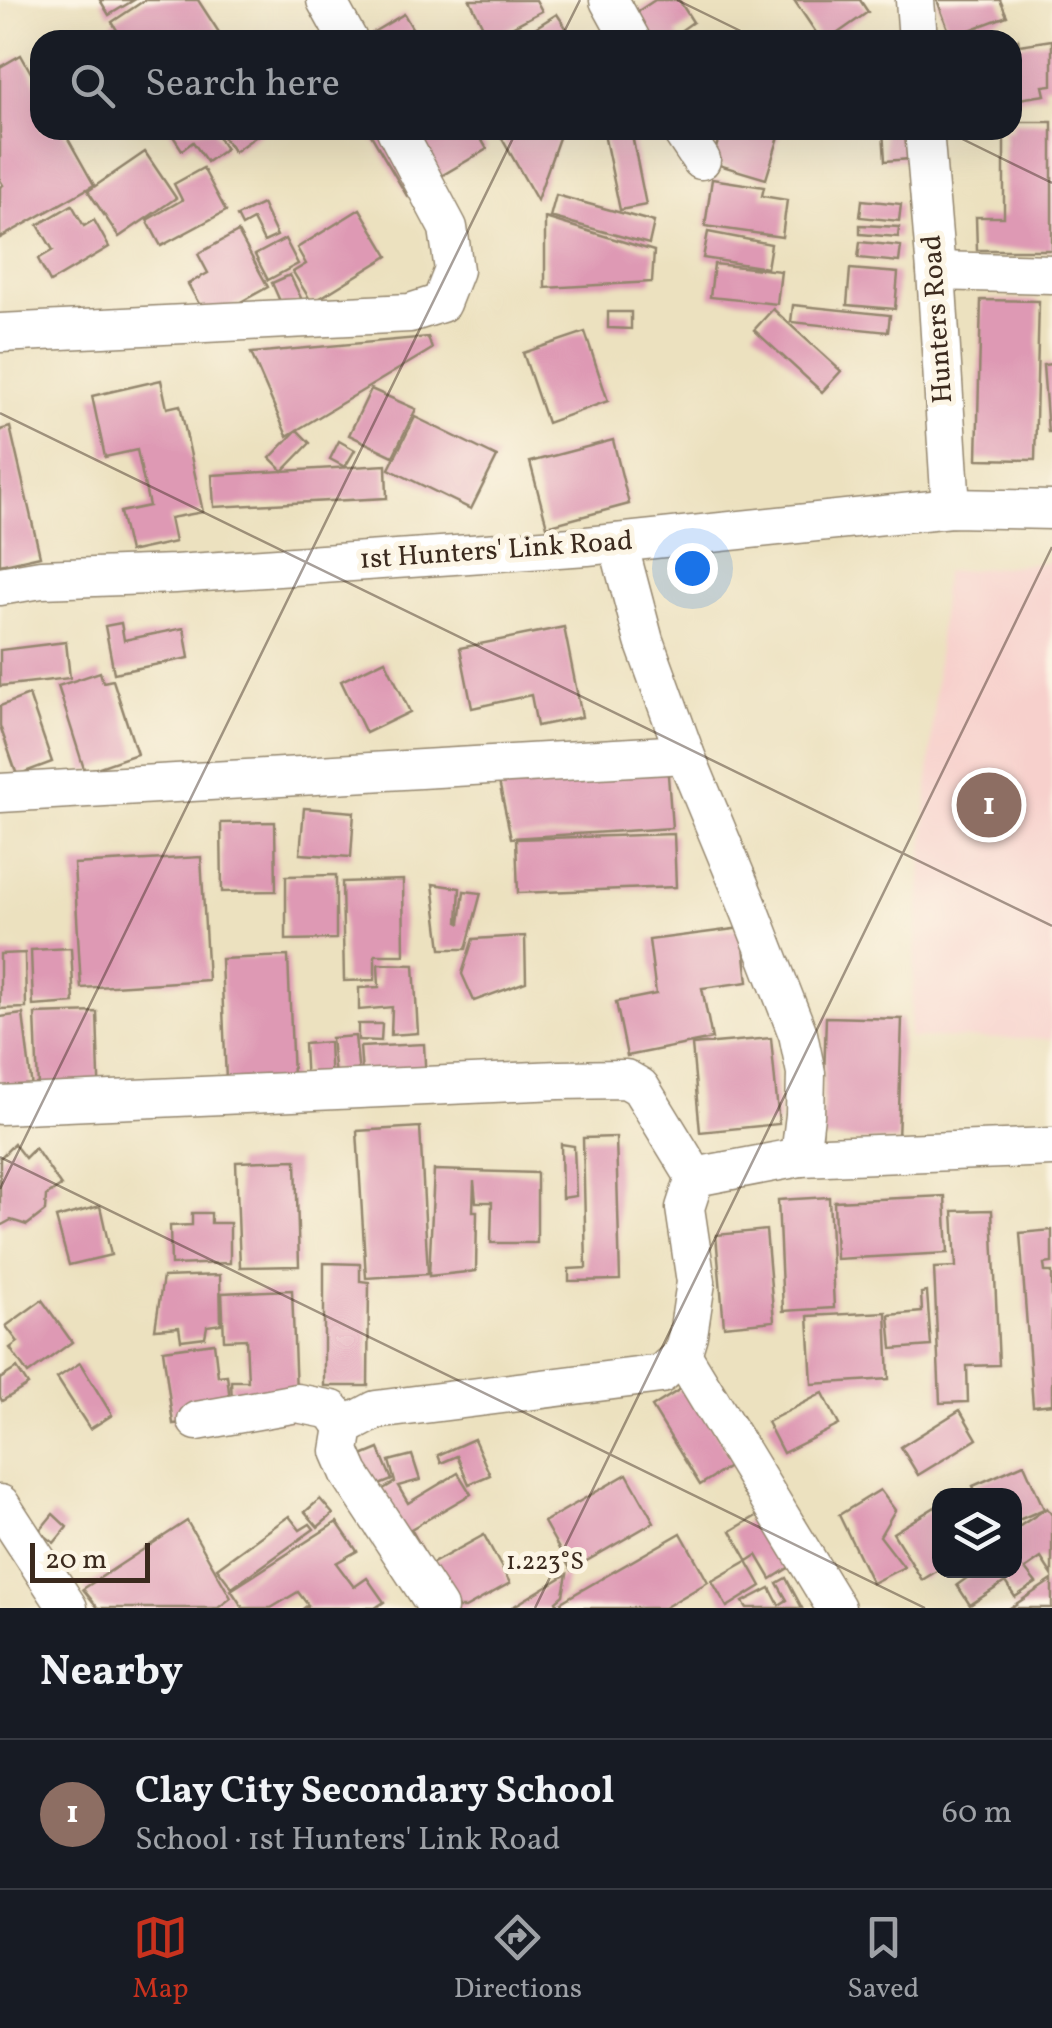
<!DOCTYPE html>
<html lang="en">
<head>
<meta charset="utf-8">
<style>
	:root { --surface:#171b24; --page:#20242c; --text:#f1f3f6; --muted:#9ea1a6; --line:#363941; --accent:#c8321e }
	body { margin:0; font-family:Vollkorn,serif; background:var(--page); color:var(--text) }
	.controls { position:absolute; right:30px; bottom:30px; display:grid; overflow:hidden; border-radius:20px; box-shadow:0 10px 40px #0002 }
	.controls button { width:90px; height:90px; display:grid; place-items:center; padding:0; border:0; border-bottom:2px solid var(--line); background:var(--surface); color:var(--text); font:50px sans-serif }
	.scale { position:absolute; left:30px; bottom:25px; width:120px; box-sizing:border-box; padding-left:10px; border:5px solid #3b2a1e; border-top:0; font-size:28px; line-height:35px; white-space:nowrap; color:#3b2a1e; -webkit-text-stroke:8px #fcf5e5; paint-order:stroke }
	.you { position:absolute; left:692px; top:568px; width:35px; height:35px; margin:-25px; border:8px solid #fff; border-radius:50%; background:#1a73e8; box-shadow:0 0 0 15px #1a73e833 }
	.badge { display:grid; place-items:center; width:65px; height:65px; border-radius:50%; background:var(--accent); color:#fff; font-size:32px; font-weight:700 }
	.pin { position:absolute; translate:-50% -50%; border:5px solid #fff; box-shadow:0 2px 10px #0006 }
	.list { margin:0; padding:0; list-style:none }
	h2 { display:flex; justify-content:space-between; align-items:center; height:130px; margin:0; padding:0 40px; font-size:42px }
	h2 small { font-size:32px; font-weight:400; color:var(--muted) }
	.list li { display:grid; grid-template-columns:65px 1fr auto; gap:30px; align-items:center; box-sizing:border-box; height:150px; padding:0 40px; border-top:2px solid var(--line) }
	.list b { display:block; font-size:38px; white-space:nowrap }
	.list p { margin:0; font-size:32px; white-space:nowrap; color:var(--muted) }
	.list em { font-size:32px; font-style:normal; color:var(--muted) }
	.icon { flex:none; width:55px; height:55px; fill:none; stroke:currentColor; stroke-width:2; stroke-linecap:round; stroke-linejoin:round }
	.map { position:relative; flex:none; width:1052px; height:1608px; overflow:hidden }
	.search { position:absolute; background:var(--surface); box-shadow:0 10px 40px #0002; left:30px; right:30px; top:30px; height:110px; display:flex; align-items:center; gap:25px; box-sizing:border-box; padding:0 35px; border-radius:30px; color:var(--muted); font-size:38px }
	.sheet { height:280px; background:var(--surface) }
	nav { display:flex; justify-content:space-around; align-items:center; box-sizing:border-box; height:140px; border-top:2px solid var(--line); background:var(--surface); font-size:28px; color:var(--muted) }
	nav a { display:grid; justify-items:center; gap:5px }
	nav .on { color:var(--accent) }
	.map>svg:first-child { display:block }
</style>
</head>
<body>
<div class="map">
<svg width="1052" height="1608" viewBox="0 0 1052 1608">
	<rect width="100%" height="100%" fill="#fcf5e5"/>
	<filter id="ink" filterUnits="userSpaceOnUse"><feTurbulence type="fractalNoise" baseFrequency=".01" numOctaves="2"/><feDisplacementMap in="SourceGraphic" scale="20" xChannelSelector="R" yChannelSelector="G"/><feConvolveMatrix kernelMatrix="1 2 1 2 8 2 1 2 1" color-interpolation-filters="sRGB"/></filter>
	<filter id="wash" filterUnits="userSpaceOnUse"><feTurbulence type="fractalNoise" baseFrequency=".0048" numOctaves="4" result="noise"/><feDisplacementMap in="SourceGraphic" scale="40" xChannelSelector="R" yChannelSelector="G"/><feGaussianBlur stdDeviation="2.25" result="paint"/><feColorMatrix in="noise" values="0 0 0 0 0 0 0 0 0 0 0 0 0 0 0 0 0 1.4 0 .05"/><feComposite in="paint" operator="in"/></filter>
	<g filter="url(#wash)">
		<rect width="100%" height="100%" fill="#ece1bf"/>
		<polygon fill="#f7d0cc" points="1052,562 1052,1039 909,1038 944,572"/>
		<g id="blocks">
			<g fill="#de99b4">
				<polygon points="100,0 134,0 109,15"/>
				<polygon points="145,0 198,0 224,40 123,40 112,22"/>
				<polygon points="470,0 536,0 542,11 489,39"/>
				<polygon points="655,0 679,0 693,22 676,34 680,40 632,40 620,23"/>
				<polygon points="794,0 860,0 868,12 828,40 821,40"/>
				<polygon points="937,0 1000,0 1007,16 951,37"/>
				<polygon points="404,14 419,40 360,40"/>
				<polygon points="557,14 574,40 516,40"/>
				<polygon points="1018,39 1019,45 1052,40 1052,85 1043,86 1045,95 1012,100 1012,40"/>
				<polygon points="21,55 40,89 40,130 63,130 94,185 0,238 0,187 3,185 0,180 0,67"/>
				<polygon points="1012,122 1052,122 1052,250 977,250 976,217 1004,217 1004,130 1012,130"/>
				<polygon points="169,130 213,130 226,149 207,162 193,142 182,150"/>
				<polygon points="218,130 265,130 234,152"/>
				<polygon points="379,130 476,130 487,149 407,196 371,135"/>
				<polygon points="497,130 557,130 560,135 537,200"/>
				<polygon points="622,130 631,130 646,205 620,210 604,134"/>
				<polygon points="721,130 781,130 766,179 712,163"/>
				<polygon points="883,130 908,130 910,159 885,161"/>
				<polygon points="145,152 176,198 119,237 88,191"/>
				<polygon points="203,168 226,211 161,246 147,220 182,200 174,184"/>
				<polygon points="712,179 764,187 762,196 787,200 782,237 705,226"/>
				<polygon points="556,195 654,222 649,244 550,217"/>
				<polygon points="862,200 901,204 899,221 860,217"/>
				<polygon points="262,204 277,236 264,242 253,220 242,226 237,216"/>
				<polygon points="72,205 84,226 94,220 109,247 50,282 38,259 53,250 38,225"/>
				<polygon points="360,209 388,256 312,303 293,272 306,264 297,248"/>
				<polygon points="545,218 654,251 652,282 545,288"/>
				<polygon points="860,225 899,227 898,237 860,234"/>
				<polygon points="238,232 268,287 208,320 188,284 208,273 198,254"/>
				<polygon points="708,232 771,244 767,268 703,258"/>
				<polygon points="285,239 298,264 268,280 255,255"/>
				<polygon points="860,242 901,246 899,262 858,258"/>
				<polygon points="714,264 781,271 777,304 710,297"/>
				<polygon points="850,269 898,273 895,309 847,305"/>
				<polygon points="290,275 302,300 283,308 272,283"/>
				<polygon points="981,300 1039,301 1035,460 977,459"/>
				<polygon points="793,305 890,315 888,332 791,322"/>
				<polygon points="773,309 841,371 822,392 754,330"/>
				<polygon points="608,312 631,312 631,329 608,328"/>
				<polygon points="585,332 608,401 547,423 523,353"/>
				<polygon points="428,337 432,349 287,436 251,353"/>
				<polygon points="1052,364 1052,432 1048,432 1043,365"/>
				<polygon points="161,380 167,408 180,405 203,512 170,518 175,542 129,552 120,512 149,506 137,450 105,457 92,396"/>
				<polygon points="371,389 416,409 393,456 349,435"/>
				<polygon points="415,417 497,457 471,509 389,469"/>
				<polygon points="10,427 40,556 0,565 0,430"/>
				<polygon points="297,430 310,443 283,471 270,458"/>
				<polygon points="613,440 629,504 547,526 530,462"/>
				<polygon points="339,441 355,450 345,467 330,459"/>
				<polygon points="386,465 387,498 214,507 212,475"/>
				<polygon points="121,623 124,640 184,628 189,658 114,673 105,626"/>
				<polygon points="564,627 582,717 537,726 531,695 472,708 460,648"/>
				<polygon points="66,642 70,678 0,686 0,650"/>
				<polygon points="385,660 410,712 366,733 341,681"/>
				<polygon points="100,672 103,682 113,680 137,754 85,772 58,686"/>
				<polygon points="29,695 52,762 17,775 0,726 0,706"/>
				<polygon points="667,762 672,828 511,838 498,777"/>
				<polygon points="304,808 354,812 351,857 300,854"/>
				<polygon points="275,822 276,891 222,892 221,823"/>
				<polygon points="674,834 676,887 518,893 516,839"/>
				<polygon points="201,857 208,980 81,988 74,864"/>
				<polygon points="336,875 336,939 286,940 286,876"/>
				<polygon points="403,880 404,955 375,955 375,980 344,981 342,882"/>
				<polygon points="433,884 460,888 458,922 460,923 464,891 481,893 466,949 441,949"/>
				<polygon points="742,928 748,982 702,988 712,1039 627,1056 616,1002 656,994 649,940"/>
				<polygon points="525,936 526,982 474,1001 462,974 473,939"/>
				<polygon points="71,948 74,1003 33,1006 31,950"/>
				<polygon points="25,953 26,1008 0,1009 0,954"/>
				<polygon points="288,956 294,1102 227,1105 221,959"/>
				<polygon points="378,964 414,965 418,1033 391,1035 392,1007 359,1010 359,988 379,987"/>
				<polygon points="97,1012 100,1110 39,1113 35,1014"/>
				<polygon points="23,1014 35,1113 0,1116 0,1017"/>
				<polygon points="826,1017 902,1019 898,1141 822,1139"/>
				<polygon points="358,1024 382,1024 381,1041 358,1040"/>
				<polygon points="355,1036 360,1084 336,1086 331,1038"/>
				<polygon points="771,1038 779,1124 700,1132 692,1045"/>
				<polygon points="329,1042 331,1085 306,1086 304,1044"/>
				<polygon points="424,1044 426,1084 363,1088 360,1047"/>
				<polygon points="420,1127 428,1274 366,1278 357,1131"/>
				<polygon points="616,1137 620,1280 569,1281 569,1269 586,1268 583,1138"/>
				<polygon points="14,1144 25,1158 35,1148 61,1186 46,1196 45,1211 27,1225 11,1220 0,1226 0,1158"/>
				<polygon points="561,1144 574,1146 576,1196 562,1198"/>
				<polygon points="296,1160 299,1266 240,1267 236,1162"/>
				<polygon points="434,1170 537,1173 537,1243 491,1243 492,1202 476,1202 474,1181 473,1211 477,1211 476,1271 429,1276"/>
				<polygon points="945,1196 948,1253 836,1259 834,1201"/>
				<polygon points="829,1197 834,1308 783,1311 778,1200"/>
				<polygon points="100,1206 111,1255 69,1265 56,1218"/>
				<polygon points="992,1210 999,1365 967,1366 968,1402 940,1403 934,1268 956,1267 953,1211"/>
				<polygon points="192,1213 211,1213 211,1223 230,1223 230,1263 171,1265 170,1226 192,1225"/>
				<polygon points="766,1230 774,1321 724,1326 716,1235"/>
				<polygon points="1052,1230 1052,1263 1044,1264 1045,1272 1052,1272 1052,1404 1033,1406 1020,1233"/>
				<polygon points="324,1263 360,1264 360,1281 369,1282 368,1386 324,1386"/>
				<polygon points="220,1275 221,1324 207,1326 205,1337 181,1340 179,1327 155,1329 163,1277"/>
				<polygon points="292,1290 297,1419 233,1422 231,1381 248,1381 246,1339 224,1340 222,1293"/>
				<polygon points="927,1292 931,1346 892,1349 889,1315 922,1312 921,1293"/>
				<polygon points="42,1300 72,1342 28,1374 10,1348 18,1342 6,1326"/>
				<polygon points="886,1312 889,1379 812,1384 808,1316"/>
				<polygon points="214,1343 218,1376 227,1375 232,1417 173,1424 163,1350"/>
				<polygon points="80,1363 112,1415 90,1429 57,1378"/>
				<polygon points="17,1368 28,1385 2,1401 0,1397 0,1379"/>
				<polygon points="687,1385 735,1463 700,1485 652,1407"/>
				<polygon points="823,1393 839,1425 783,1453 767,1422"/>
				<polygon points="960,1410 977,1439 918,1475 901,1447"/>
				<polygon points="474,1439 490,1475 469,1484 457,1456 441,1463 438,1455"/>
				<polygon points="379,1449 392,1480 346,1498 333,1468"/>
				<polygon points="412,1455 420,1480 398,1486 408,1503 458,1473 471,1494 411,1529 431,1564 484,1535 510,1583 465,1608 437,1608 358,1504 395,1482 389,1461"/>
				<polygon points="1024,1464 1044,1509 1014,1522 1014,1496 977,1496 973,1486"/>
				<polygon points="627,1474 654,1522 571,1570 544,1522"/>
				<polygon points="880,1490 895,1510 880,1536 904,1567 872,1583 839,1515"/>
				<polygon points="320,1499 333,1514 318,1527 305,1512"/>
				<polygon points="935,1507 940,1515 940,1569 922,1580 893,1533"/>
				<polygon points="1047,1508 1052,1515 1052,1575 1041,1558 1025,1569 1036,1583 1015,1597 1005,1582 970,1605 957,1585 978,1570 1014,1570 1014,1546 1019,1543 1014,1535 1014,1530"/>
				<polygon points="765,1511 796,1563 771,1579 757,1555 748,1561 731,1531"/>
				<polygon points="53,1514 67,1527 54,1543 39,1531"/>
				<polygon points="289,1516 300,1530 310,1524 314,1529 232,1588 217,1568"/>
				<polygon points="187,1521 231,1598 218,1608 98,1608 83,1589"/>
				<polygon points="337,1522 357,1551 336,1563 354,1587 367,1578 384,1602 375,1608 304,1608 308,1605 298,1592 271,1608 243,1608 231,1590"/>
				<polygon points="681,1533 708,1582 664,1608 564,1608 561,1602"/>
				<polygon points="747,1561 761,1586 727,1607 712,1581"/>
				<polygon points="567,1574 563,1595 556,1601 559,1608 511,1608"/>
				<polygon points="786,1578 802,1608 747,1608 743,1602 770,1588 779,1605 787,1600 777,1583"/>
				<polygon points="1052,1580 1052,1608 1010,1608"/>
			</g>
		</g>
	</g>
	<g filter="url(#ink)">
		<use href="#blocks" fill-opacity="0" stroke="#94866e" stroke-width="2.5"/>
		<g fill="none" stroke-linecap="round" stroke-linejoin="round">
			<defs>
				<g id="minor">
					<polyline points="326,0 348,40"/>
					<polyline points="609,0 631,40"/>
					<polyline points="915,0 918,40"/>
					<polyline points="681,130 701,160"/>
					<polyline points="924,130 936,271 951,508"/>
					<polyline points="936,271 1052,274"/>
					<polyline points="0,333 410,313 441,303 454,270 448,228 396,130"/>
					<polyline points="0,586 41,579 175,574 587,546 951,508 1052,510"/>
					<polyline points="0,793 685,754"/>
					<polyline points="0,1105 559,1080 626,1079 640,1087 695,1177"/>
					<polyline points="800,1157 1052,1147"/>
					<polyline points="682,1355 836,1608"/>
					<polyline points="197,1421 297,1403 332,1410 344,1427"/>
					<polyline points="0,1504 68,1608"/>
					<polyline points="438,1608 350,1474 340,1451 344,1427 376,1410 661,1374 682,1355 688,1335 696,1282 685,1208 695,1177 800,1157 805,1115 806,1073 798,1034 750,911 685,754 644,641 618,543"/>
				</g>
			</defs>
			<use href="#minor" stroke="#94866e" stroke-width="41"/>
			<use href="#minor" stroke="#fff" stroke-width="38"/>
		</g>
	</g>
	<path fill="none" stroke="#3b2a1e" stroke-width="2.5" stroke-opacity="0.45" d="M677,0L759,40M560,40L580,0M944,130L1052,183M0,413L1052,926M0,1157L925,1608M0,1189L517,130M535,1608L1052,547"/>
	<g text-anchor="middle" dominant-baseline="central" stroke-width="10" stroke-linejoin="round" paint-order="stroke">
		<g font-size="28" fill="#3b2a1e" stroke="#fcf5e5">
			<text transform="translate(938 319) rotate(-94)">Hunters Road</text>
			<text transform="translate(496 551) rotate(-4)">1st Hunters' Link Road</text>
		</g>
	</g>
	<g font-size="25" text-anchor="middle" fill="#3b2a1e" stroke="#fcf5e5" stroke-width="10" stroke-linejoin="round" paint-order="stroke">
		<text x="545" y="1569">1.223°S</text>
	</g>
</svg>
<div class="controls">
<button><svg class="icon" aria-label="layers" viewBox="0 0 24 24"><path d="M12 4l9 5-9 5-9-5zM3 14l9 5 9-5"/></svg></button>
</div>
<div class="scale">20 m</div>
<div class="you"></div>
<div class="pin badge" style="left:989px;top:805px;background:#8d6e63">1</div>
<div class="search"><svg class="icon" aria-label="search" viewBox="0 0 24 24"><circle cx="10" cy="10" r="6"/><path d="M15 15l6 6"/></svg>Search here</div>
</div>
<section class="sheet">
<h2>Nearby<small></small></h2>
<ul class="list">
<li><span class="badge" style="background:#8d6e63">1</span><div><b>Clay City Secondary School</b><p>School · 1st Hunters' Link Road</p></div><em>60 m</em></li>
</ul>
</section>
<nav>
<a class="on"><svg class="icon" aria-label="map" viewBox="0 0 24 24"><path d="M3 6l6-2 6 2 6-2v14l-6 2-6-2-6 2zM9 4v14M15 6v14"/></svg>Map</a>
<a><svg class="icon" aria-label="directions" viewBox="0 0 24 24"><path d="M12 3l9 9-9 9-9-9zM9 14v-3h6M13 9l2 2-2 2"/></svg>Directions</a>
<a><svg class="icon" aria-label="saved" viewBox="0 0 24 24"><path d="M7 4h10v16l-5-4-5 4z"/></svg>Saved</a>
</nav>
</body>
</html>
